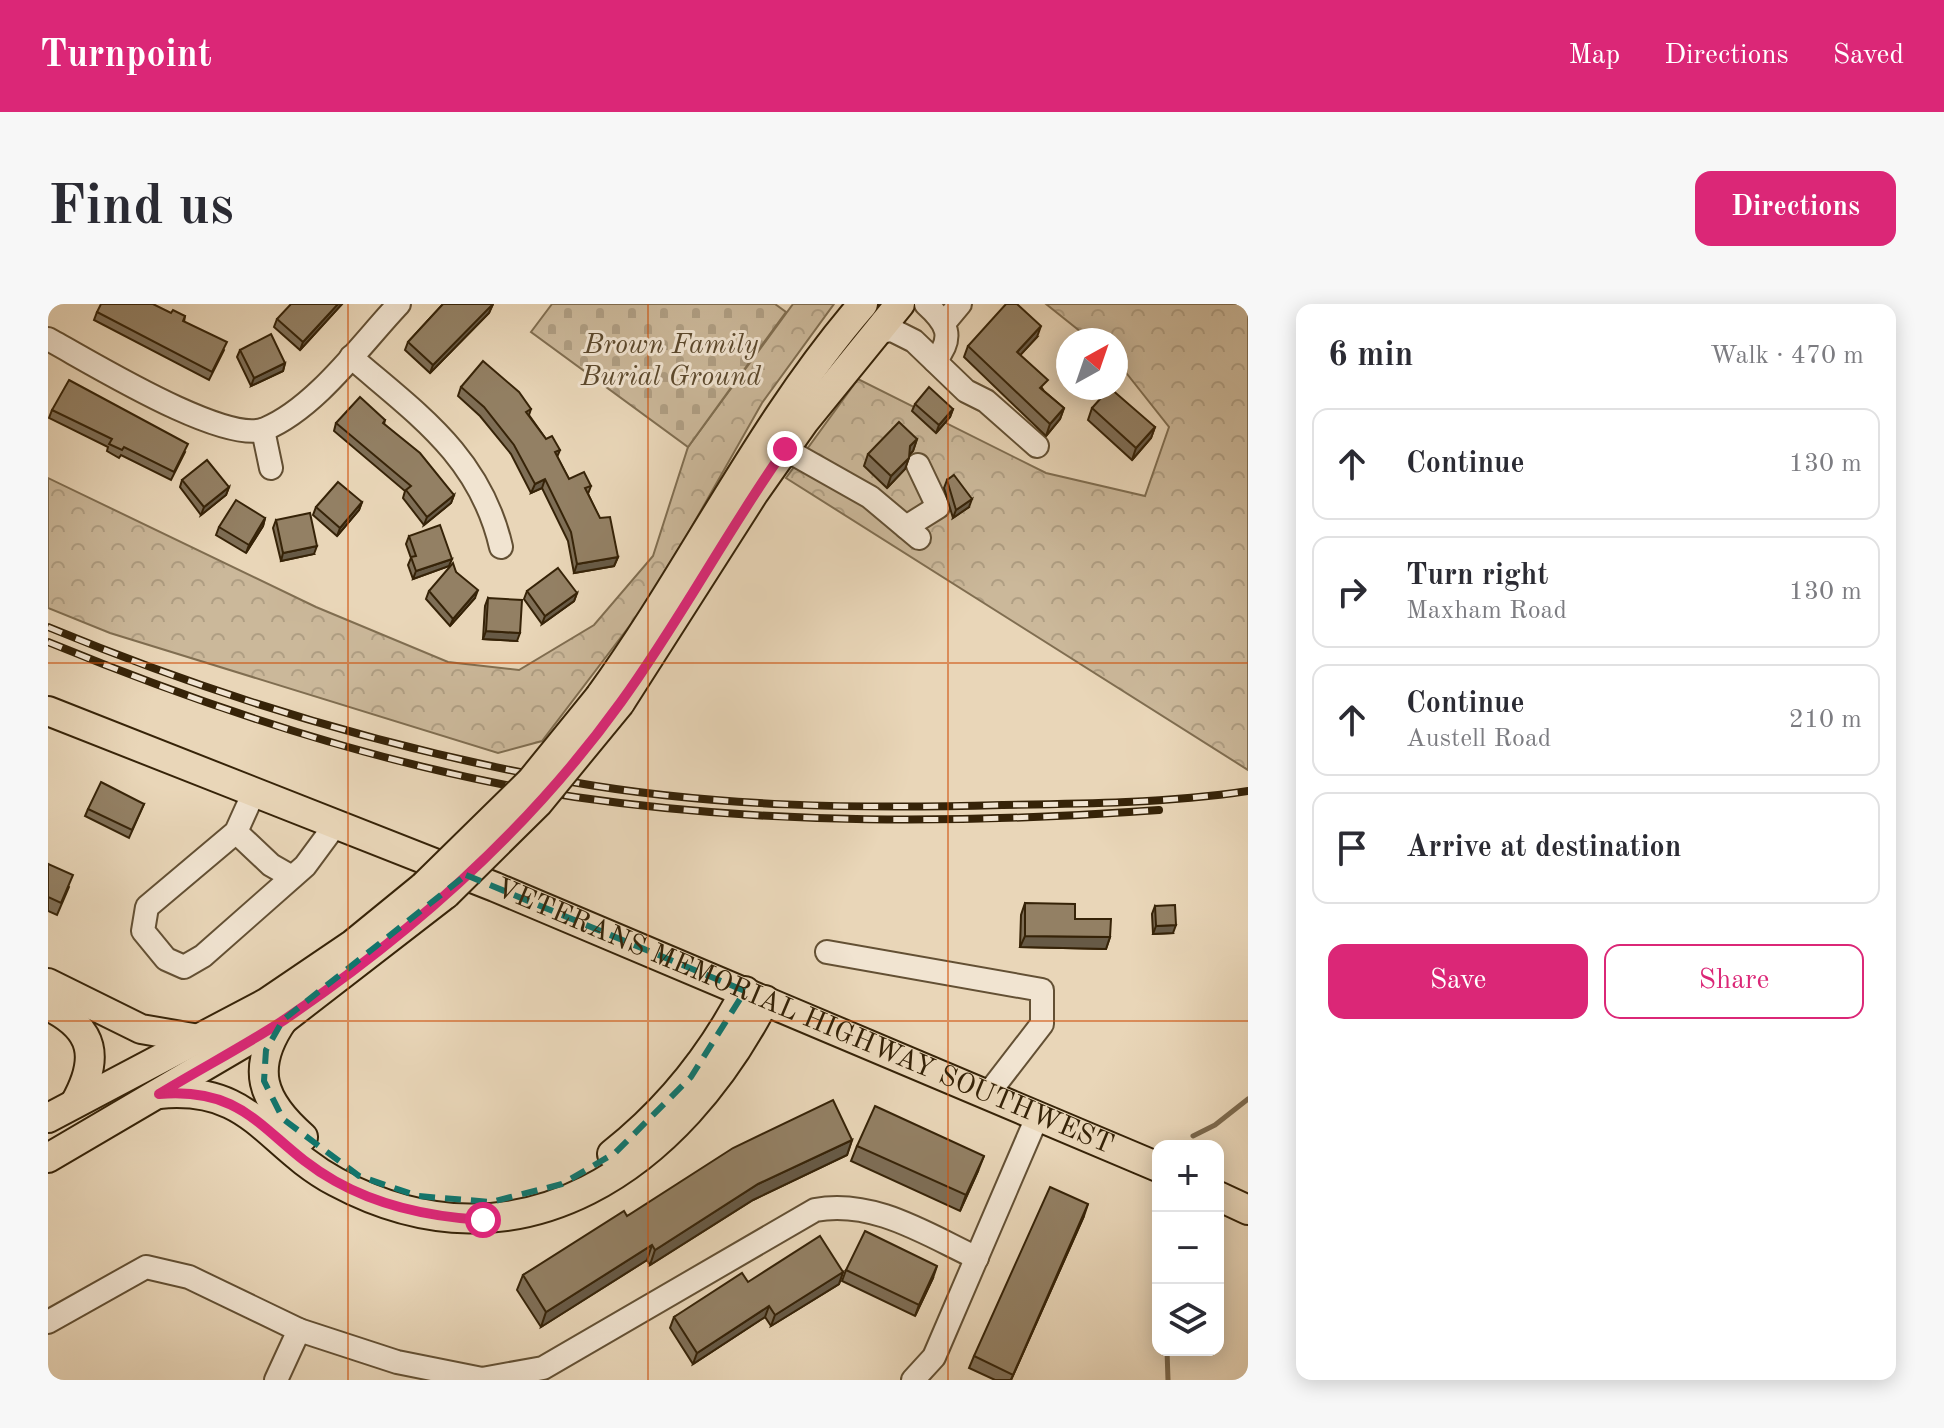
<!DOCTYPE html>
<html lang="en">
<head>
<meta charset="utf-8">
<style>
	:root { --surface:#fff; --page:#f7f7f7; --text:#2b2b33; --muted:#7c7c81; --line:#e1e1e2; --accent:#db2777 }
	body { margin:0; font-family:"Old Standard TT",serif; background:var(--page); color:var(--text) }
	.controls { position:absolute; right:24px; bottom:24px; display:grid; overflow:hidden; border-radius:16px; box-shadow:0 4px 20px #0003 }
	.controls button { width:72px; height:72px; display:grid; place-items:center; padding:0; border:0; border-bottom:2px solid var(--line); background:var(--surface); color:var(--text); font:40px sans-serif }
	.compass { position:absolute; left:1008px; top:24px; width:72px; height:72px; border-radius:50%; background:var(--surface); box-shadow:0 4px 20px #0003; rotate:40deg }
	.stop { position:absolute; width:24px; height:24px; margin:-18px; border:6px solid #db2777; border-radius:50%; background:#fff }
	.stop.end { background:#db2777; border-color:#fff; box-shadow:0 2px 8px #0008 }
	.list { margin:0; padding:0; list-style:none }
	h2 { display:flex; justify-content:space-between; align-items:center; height:104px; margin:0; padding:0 32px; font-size:34px }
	h2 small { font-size:26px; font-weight:400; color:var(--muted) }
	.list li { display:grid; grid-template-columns:52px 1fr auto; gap:24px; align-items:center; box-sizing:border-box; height:112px; margin:0 16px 16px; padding:0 16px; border:2px solid var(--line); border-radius:16px }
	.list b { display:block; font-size:30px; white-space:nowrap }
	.list p { margin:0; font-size:26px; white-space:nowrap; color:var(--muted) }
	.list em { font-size:26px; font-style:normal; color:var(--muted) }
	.actions { display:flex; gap:16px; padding:24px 32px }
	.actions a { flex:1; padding:18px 0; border:2px solid var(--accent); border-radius:16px; text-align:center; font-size:28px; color:var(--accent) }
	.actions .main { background:var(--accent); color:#fff }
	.icon { flex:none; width:44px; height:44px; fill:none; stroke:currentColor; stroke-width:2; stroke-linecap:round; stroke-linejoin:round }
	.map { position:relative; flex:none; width:1200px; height:1076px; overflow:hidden; border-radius:16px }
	header { display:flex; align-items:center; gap:48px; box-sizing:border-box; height:112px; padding:0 40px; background:var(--accent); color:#fff }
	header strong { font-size:38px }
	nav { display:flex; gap:44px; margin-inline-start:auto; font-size:28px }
	.intro { display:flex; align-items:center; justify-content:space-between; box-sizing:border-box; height:192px; padding:0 48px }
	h1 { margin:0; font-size:56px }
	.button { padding:20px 36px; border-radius:16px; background:var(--accent); color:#fff; font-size:28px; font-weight:700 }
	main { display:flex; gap:48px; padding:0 48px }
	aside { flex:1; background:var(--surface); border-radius:16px; box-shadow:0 4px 20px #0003 }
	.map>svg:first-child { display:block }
</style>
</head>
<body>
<header>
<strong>Turnpoint</strong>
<nav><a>Map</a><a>Directions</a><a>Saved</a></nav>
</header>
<div class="intro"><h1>Find us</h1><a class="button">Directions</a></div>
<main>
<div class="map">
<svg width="1200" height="1076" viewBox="0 0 1200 1076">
	<defs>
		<pattern id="forest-crowns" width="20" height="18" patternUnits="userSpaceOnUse" patternTransform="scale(2)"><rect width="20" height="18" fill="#cbb89a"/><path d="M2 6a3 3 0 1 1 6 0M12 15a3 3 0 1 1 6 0" fill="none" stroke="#af9e83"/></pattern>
		<pattern id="cemetery-stones" width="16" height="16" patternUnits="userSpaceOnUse" patternTransform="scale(2)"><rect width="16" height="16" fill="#cbb89a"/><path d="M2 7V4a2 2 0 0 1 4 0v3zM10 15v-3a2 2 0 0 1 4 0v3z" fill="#af9e83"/></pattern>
	</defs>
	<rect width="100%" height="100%" fill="#e9d6b8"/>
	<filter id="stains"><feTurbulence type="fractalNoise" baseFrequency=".0025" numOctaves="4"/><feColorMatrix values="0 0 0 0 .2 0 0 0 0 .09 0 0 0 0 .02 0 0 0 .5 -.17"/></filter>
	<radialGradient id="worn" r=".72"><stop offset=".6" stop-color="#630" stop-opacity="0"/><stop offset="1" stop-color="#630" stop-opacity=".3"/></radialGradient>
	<g fill="url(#forest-crowns)" stroke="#806e51" stroke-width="2">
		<polygon points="745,0 786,0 714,99 605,291 494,437 450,449 62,329 0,304 0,174 268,303 400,358 471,366 546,321 605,252 640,143"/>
		<polygon points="998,0 1200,0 1200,466 738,174 810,75 998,169 1097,192 1121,123 1068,56 1068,36 1043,36"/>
	</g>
	<polygon fill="url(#cemetery-stones)" stroke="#806e51" stroke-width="2" points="504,0 727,0 738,8 640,143 483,28"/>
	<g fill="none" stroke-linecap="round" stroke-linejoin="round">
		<g stroke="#7d6a4e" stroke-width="5">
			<polyline points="1145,832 1167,821 1200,795"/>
			<polyline points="1119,1046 1120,1076"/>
		</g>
		<defs>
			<g id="minor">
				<path d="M878,0C899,19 907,33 887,57"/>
				<polyline points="897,18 912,0"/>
				<polyline points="828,28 844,26 866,37 918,87 938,97 989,142"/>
				<path d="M0,35C41,57 176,141 217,125C268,104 314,39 351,0"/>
				<path d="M303,53C369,110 432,152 453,243"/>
				<polyline points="215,126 223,164"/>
				<polyline points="737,145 822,193 871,234"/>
				<polyline points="858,223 890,203 870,161"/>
				<polyline points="206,488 188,528 99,603 95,627 118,655 136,663 155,652 257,562 288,520"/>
				<polyline points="188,528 223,561 244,573"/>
				<polyline points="779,648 994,686 994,720 940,790"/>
				<polyline points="0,1018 98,963 141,973 251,1026 228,1076"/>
				<path d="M251,1026L349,1058L434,1075L495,1064L767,906C825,895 878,930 929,954"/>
				<polyline points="865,1076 886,1053 990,811"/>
			</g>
			<g id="major">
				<path d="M552,392C644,265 712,119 815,0"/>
				<polyline points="572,399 706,189 756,118 852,0"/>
				<path id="s1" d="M0,407L447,583L1110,863"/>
				<polyline points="0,679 93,725 151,735"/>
				<path d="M0,702C47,725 52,754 27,799"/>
				<path d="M235,716C202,764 213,796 255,833"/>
				<path d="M111,790C205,781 217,840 288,878C473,977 632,861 717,696"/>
				<polyline points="0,814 218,699 305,640 376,582"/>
				<path d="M564,850C621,805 664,751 697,687"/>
				<polyline points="0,854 235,716 398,590"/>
				<polyline points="1170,892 1200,906"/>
			</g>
		</defs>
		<use href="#minor" stroke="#635034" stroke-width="26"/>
		<use href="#major" stroke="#362308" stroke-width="32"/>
		<use href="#minor" stroke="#f1e4d1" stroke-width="22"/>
		<use href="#major" stroke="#e9d6b8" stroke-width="28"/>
		<defs>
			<g id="rail">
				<path d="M0,323C169,393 344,446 524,478C665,503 812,505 954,501C1035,500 1120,499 1200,487"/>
				<path d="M0,338C168,407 347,466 527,493C720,521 916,520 1111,506"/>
			</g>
		</defs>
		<use href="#rail" stroke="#362308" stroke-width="8"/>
		<use href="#rail" stroke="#f1e4d1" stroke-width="5" stroke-dasharray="15" stroke-linecap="butt"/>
		<defs>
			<g id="major-bridge">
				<polyline points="376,582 483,477 552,392"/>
				<polyline points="398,590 490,499 572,399"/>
			</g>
		</defs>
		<use href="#major-bridge" stroke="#362308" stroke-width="32" stroke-linecap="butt"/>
		<use href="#major-bridge" stroke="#e9d6b8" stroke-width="28"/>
	</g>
	<g fill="#7e6e56" stroke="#362308" stroke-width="2">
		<polygon points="294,0 252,46 226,23 229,15"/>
		<polygon points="395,0 445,0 441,9 382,69 357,46 360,38"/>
		<polygon points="49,8 123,9 137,12 136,18 176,46 161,76 46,16"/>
		<polygon points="989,33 972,51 996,87 1016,104 1012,115 998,132 916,53 920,42"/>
		<polygon points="192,46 237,59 235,67 203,82 189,53"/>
		<polygon points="413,83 483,105 481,111 498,135 512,146 509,153 521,175 543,182 540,190 570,253 566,262 526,269 520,237 494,184 483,189 463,150 432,112 410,92"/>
		<polygon points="867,100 905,105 902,113 888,129 864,107"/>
		<polygon points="1044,104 1107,123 1103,134 1084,156 1040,116"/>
		<polygon points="4,106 137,148 123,176 73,151 71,154 59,147 60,143 1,114"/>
		<polygon points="337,116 336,120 406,191 403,199 376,221 355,194 357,187 286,127 288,119"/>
		<polygon points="869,135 865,147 862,150 857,165 839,184 816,162 820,150"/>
		<polygon points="134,176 181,183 178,191 153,211 132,183"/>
		<polygon points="899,176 921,203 905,214 896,184"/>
		<polygon points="314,198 311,206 289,232 265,211 268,203"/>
		<polygon points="217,214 215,222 198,249 168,231 171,223"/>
		<polygon points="228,216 266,250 233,257 225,224"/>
		<polygon points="361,232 401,262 365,275 360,261 363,254 358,240"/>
		<polygon points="408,268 427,294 402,322 378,295 381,287"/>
		<polygon points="479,287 529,289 526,297 494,320 476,295"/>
		<polygon points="440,294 469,337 435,335 437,302"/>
		<polygon points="96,500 81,534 37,512 40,505"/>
		<polygon points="0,560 21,583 9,611 0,607"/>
		<polygon points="977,599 1027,615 1062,633 1058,645 972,643 973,611"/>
		<polygon points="1107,602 1125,629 1105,630 1104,610"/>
		<polygon points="804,836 799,851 705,896 602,961 599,956 493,1023 469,986 475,971 579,912"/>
		<polygon points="809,842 930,867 912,907 803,857"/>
		<polygon points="1036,912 963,1076 947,1076 921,1064 926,1052"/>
		<polygon points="798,966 885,974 867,1012 794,977"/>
		<polygon points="795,968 791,980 723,1022 717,1013 645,1060 622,1024 626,1013 700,978"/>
	</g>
	<g fill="#675a46" stroke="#362308" stroke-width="2">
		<polygon points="290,0 294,0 252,46 255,38"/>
		<polygon points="441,0 445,0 441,9 382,69 385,61"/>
		<polygon points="993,22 989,33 965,59 969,48"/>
		<polygon points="237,59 235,67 203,82 206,74"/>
		<polygon points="1016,104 1012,115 998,132 1002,120"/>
		<polygon points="905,105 902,113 888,129 891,121"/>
		<polygon points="1107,123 1103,134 1084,156 1088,144"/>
		<polygon points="869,135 865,147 858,154 862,142"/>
		<polygon points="861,154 857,165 839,184 843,172"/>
		<polygon points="497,175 494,184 483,189 487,180"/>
		<polygon points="181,183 178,191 153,211 156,203"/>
		<polygon points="406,191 403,199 376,221 379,213"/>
		<polygon points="924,195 921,203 905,214 908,206"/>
		<polygon points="314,198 311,206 289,232 292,224"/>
		<polygon points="217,214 215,222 198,249 201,241"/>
		<polygon points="269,242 266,250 233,257 235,249"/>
		<polygon points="570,253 566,262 526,269 529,260"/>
		<polygon points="404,255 401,262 365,275 368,267"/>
		<polygon points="430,286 427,294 402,322 405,315"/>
		<polygon points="529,289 526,297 494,320 497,312"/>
		<polygon points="438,327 472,329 469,337 435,335"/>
		<polygon points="1128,621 1125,629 1105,630 1108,622"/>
		<polygon points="977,632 1062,633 1058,645 972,643"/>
		<polygon points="804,836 799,851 705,896 602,961 607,946 710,880"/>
		<polygon points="936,852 930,867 912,907 918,891"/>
		<polygon points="1040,900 1036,912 963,1076"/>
		<polygon points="604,941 599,956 493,1023 498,1008"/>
		<polygon points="889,962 885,974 867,1012 871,1001"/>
		<polygon points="795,968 791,980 723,1022 727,1011"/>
		<polygon points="721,1002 717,1013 645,1060 649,1049"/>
	</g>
	<g fill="#938064" stroke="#362308" stroke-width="2">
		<polygon points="53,0 105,0 123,9 125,6 137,12 135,17 179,38 164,68 49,8"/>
		<polygon points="243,0 290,0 255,38 229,15"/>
		<polygon points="395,0 443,0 444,1 385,61 360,38"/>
		<polygon points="958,0 969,0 993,22 969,48 1000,76 992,84 1016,104 1002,120 920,42"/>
		<polygon points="223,30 237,59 206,74 192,46"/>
		<polygon points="435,57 471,88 483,105 478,108 498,135 504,132 512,146 507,148 521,175 536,168 543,182 537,184 552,214 562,213 570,253 529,260 523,228 497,175 487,180 466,141 436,103 413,83"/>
		<polygon points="21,76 140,140 126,168 76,143 74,146 61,140 64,135 4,106"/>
		<polygon points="881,83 905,105 891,121 867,100"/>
		<polygon points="1062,84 1107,123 1088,144 1044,104"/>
		<polygon points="312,93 337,116 335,119 372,149 406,191 379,213 358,186 363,182 288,119"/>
		<polygon points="851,118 869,135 862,142 861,154 843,172 820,150"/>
		<polygon points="159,156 181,183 156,203 134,176"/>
		<polygon points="906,171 924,195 908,206 899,176"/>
		<polygon points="290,178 314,198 292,224 268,203"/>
		<polygon points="188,196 217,214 201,241 171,223"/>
		<polygon points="262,209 269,242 235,249 228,216"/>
		<polygon points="392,221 404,255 368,267 363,253 368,252 361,232"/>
		<polygon points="405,259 408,268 430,286 405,315 381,287"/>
		<polygon points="510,264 529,289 497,312 479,287"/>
		<polygon points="440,294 474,296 472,329 438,327"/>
		<polygon points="53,478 96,500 84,526 40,505"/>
		<polygon points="0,560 25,571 13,599 0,593"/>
		<polygon points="977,599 1027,600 1027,615 1063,615 1062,633 977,632"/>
		<polygon points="1127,601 1128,621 1108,622 1107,602"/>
		<polygon points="785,796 804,836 710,880 607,946 604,941 498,1008 475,971 576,907 579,912 685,844"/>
		<polygon points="827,802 936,852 918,891 809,842"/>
		<polygon points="1002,883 1040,900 965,1071 926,1052"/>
		<polygon points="817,927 889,962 871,1001 798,966"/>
		<polygon points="772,932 795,968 727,1011 721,1002 649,1049 626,1013 694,969 700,978"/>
	</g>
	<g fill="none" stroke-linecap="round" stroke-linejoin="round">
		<path stroke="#db2777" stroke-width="10" d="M435,916C383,913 333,903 287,877C217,838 204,782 111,790C152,765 196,742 236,716C363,630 483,523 573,398C632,317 679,227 737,145"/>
	</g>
	<path fill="none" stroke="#0f766e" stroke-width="6" stroke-dasharray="16 10" stroke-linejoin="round" d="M418,571L697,687L643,773L567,849L514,880L443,898L370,892L311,872L235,815L216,777L218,746L235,716Z"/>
	<path fill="none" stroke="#cd510b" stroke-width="2" stroke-opacity="0.55" d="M300,0V1076M600,0V1076M900,0V1076M0,359H1200M0,717H1200"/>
	<g text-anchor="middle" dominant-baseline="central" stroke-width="6" stroke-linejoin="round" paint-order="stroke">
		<g font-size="28" font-style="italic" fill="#5b482c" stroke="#f1e4d1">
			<text x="623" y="42">Brown Family<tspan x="623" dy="32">Burial Ground</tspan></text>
		</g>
		<g font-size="28" fill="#362308" stroke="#f1e4d1">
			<text stroke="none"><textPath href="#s1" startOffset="816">VETERANS MEMORIAL HIGHWAY SOUTHWEST</textPath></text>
		</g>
	</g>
	<rect width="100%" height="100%" filter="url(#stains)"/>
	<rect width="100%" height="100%" fill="url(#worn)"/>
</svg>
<div class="controls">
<button>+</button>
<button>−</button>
<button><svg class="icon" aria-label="layers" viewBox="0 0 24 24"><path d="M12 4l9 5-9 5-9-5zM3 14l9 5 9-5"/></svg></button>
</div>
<svg class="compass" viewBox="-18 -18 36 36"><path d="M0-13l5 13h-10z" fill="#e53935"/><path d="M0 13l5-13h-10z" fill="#7c7c81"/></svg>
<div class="stop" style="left:435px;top:916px"></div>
<div class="stop end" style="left:737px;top:145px"></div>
</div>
<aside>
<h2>6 min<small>Walk · 470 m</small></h2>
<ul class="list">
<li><svg class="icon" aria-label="ahead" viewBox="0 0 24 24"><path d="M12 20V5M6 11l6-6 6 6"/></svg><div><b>Continue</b></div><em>130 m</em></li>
<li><svg class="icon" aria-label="right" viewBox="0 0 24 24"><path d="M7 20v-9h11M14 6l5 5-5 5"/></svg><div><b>Turn right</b><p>Maxham Road</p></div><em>130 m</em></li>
<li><svg class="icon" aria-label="ahead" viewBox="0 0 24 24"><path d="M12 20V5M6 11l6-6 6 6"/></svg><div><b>Continue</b><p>Austell Road</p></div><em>210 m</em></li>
<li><svg class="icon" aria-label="arrive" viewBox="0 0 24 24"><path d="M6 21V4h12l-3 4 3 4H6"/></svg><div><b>Arrive at destination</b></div></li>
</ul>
<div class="actions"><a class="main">Save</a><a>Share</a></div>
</aside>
</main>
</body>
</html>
